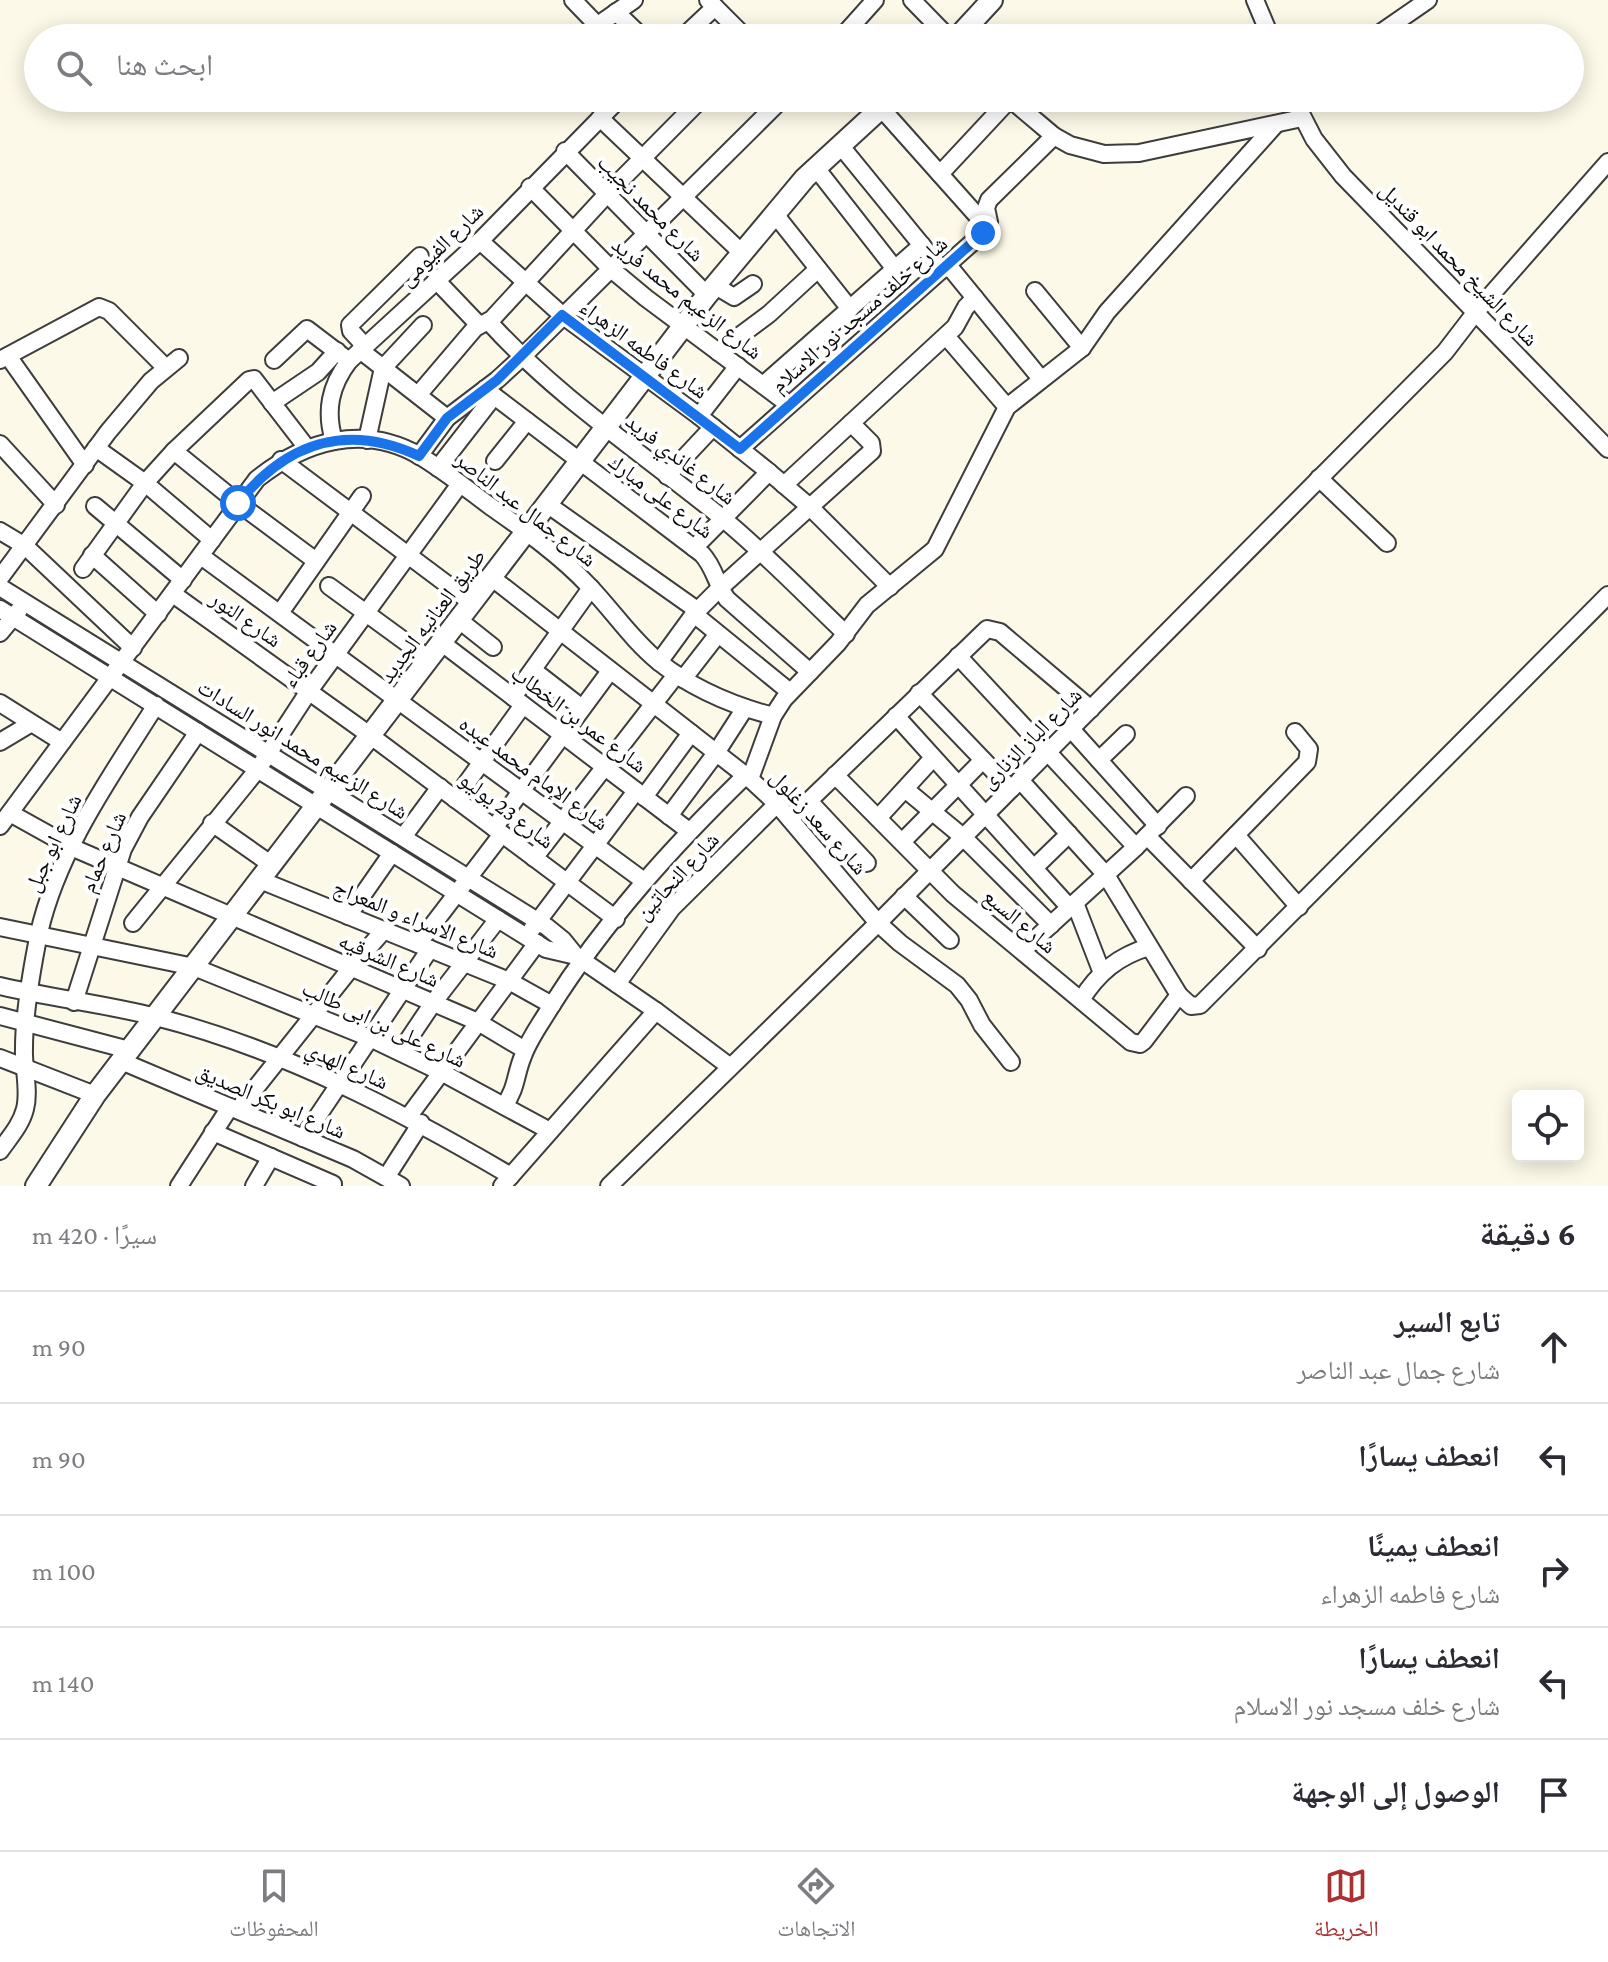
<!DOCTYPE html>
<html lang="ar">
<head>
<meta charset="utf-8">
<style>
	:root { --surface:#fff; --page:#f2f2f3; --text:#2b2b33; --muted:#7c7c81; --line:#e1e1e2; --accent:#aa3132 }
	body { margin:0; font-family:"Crimson Pro","Noto Naskh Arabic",serif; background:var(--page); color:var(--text); direction:rtl }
	.controls { position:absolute; right:24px; bottom:24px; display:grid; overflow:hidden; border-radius:12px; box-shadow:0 4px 20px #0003 }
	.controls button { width:72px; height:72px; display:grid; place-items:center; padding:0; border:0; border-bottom:2px solid var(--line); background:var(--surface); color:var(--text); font:40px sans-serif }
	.stop { position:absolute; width:24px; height:24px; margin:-18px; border:6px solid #1a73e8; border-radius:50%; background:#fff }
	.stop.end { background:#1a73e8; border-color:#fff; box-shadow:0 2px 8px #0008 }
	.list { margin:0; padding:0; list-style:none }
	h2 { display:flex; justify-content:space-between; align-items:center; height:104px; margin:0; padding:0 32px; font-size:34px }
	h2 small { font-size:26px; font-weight:400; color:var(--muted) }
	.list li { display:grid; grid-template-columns:52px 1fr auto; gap:24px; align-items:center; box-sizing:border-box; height:112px; padding:0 32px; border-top:2px solid var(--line) }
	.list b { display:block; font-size:30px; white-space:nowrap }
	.list p { margin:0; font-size:26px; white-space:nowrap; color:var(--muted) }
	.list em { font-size:26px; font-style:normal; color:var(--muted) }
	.icon { flex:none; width:44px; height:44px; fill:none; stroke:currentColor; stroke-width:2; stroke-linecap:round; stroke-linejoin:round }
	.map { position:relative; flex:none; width:1608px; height:1186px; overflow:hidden; direction:ltr }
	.search { position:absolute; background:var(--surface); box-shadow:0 4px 20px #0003; left:24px; right:24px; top:24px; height:88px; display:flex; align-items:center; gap:20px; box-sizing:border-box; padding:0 28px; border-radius:44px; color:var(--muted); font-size:30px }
	.sheet { height:664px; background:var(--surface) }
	nav { display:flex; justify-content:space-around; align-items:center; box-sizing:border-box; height:112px; border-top:2px solid var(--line); background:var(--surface); font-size:22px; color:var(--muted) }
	nav a { display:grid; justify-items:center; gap:4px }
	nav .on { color:var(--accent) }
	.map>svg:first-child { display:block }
</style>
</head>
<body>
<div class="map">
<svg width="1608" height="1186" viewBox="0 0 1608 1186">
	<rect width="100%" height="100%" fill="#fdf9e8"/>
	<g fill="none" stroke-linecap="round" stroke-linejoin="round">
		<defs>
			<g id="minor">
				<polyline points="573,0 597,25"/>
				<polyline points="708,0 746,38"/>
				<polyline points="912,0 949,38"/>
				<polyline points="1255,0 1271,38"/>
				<polyline points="616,12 643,38"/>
				<polyline points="579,38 634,0"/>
				<polyline points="682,38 715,7"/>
				<polyline points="841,38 875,0"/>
				<polyline points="1373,38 1428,0"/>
				<polyline points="1009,98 1054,136 1070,145 1104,154 1139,153 1302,118"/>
				<polyline points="1293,98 1314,139 1343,176 1608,449"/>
				<polyline points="881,108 988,228"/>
				<polyline points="600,118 741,252"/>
				<polyline points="840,145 942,270"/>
				<polyline points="565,151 707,295"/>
				<polyline points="816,168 895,269"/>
				<polyline points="940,174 1010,99"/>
				<polyline points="530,187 610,268 646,298 788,404"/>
				<polyline points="774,213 850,309"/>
				<polyline points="480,241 562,315 699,416 769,472 810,507 890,587"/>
				<polyline points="948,265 1041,379"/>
				<polyline points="436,280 479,325"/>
				<polyline points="714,285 734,297 753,284"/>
				<polyline points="1035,291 1082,348"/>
				<path d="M489,322C557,397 642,453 721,517C765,553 805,595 846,634"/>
				<polyline points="946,336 1007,407"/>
				<polyline points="365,346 351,331 350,325 420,256"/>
				<polyline points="360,350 447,418"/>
				<polyline points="718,352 769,314 818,269"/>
				<polyline points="8,356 85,465"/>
				<polyline points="0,360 99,307 109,311 166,368"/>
				<polyline points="274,360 307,329 349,361"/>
				<polyline points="763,385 922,245"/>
				<path d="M485,389L702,554C715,568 716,584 727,599L810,672"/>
				<polyline points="418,395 475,328 492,319 607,194 702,98"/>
				<polyline points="272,403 318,372 337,351"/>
				<polyline points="699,416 738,366"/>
				<polyline points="367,440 383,368 423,325"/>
				<path d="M334,441C325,411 330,386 349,361L480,241L620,98"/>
				<polyline points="0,444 56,505"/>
				<polyline points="96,448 145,483 212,540"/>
				<polyline points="740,449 983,233 989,222 986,208 989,200 1054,136"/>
				<polyline points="174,451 238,503 316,561"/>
				<polyline points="419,456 447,418 497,380 521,358 783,98"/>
				<polyline points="281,460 472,603"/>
				<polyline points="495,461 527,421"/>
				<polyline points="438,468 494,396"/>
				<polyline points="667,476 713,427"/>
				<polyline points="1319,478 1387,543"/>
				<polyline points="784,485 955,327 966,307 975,298"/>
				<polyline points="547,504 697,610"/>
				<polyline points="95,506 183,580"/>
				<polyline points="0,531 25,546 133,648"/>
				<polyline points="694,548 769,472"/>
				<polyline points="92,555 158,614"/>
				<polyline points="201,556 644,881"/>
				<polyline points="83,569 145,483 174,451 249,380 254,379 307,448"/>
				<polyline points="491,577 750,779 777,804 878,923 900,943 957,985 969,1000 982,1025 1011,1062"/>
				<polyline points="0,578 108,432 151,381 179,358"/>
				<polyline points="329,586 429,659"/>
				<polyline points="0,587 547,927 563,940 576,956 656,1011 729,1066"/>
				<polyline points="173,594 371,736 616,919"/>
				<polyline points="0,609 546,949 576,956"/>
				<polyline points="280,613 362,496"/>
				<polyline points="694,614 790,692"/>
				<polyline points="459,620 493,647"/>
				<polyline points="0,633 19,610"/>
				<polyline points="442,643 689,831"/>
				<polyline points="958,656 1136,847"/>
				<polyline points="659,662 694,614 720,588 872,451 871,443 851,423"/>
				<polyline points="533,670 582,708"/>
				<polyline points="683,679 718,634"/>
				<polyline points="919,693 1011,789"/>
				<polyline points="513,697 591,588"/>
				<polyline points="0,703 62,742"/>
				<polyline points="896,716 1070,908"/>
				<polyline points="1071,729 1158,826"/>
				<polyline points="0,742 30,724"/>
				<polyline points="1099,760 1126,734"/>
				<polyline points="835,775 953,894 1131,1042 1140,1044 1144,1041 1179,995"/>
				<polyline points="750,779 773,716 784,699 838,643 867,605 935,549 1007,407 1082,348 1107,312 1276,124"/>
				<polyline points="1020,780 1106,875 1179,995 1191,1006 1200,1005 1608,595"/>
				<polyline points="905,789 963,837 1051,925"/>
				<polyline points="644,797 691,733"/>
				<polyline points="455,799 523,705"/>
				<polyline points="809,801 867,863"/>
				<polyline points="10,813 71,847 478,1022 525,1050"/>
				<polyline points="669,816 716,753 745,708"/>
				<polyline points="878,818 933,758"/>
				<polyline points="790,819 987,629 1000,632 1091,709"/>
				<polyline points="212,823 272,865"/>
				<path d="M0,826L257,479C305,441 363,423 420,456C445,471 467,489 490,506C524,530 560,555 589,586C613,611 631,639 659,662C693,689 731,705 773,716"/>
				<polyline points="494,828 610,671"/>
				<polyline points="1236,835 1299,907"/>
				<polyline points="1147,836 1258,949"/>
				<polyline points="403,837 440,787"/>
				<polyline points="902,842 983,760"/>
				<polyline points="534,858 676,675"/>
				<polyline points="1034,868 1069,834"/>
				<polyline points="260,880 509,981 552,1005"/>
				<polyline points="1191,881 1307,762 1309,749 1295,732"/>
				<polyline points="904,896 950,940"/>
				<polyline points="1075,903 1102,973"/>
				<polyline points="348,916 392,853"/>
				<polyline points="133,923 258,769 309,691 460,484"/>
				<polyline points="0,927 194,967 370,1038 441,1072 550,1131"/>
				<polyline points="532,929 636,791"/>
				<polyline points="418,944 502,834"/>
				<polyline points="1022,951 1136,847 1186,796"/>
				<polyline points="617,984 672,908 777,804"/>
				<path d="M0,986C51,998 105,1004 156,1017C282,1049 399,1110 511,1176"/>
				<path d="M1081,1000C1098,973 1118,956 1149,947"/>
				<polyline points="74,1002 123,849 140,817 198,732"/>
				<polyline points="0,1016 129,1050"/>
				<polyline points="400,1052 433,1003 498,919"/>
				<polyline points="0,1058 95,1095"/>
				<polyline points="121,1061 353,1159 401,1186"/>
				<path d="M504,1106C517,1088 515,1075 523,1056C529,1039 541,1023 550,1008C604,922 673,846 746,775"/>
				<polyline points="238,1110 351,968 384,930"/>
				<polyline points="409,1116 537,943"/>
				<polyline points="213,1132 333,1184"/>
				<polyline points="303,1138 430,949"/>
				<path d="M0,1151C9,1138 21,1125 25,1109C30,1090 23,1068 24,1048C24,1013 32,968 39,933C58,850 111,776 156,705"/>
				<polyline points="387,1176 421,1123"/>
				<polyline points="179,1186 230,1107"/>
				<polyline points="254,1186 271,1157"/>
				<polyline points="502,1186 656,1011"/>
				<polyline points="609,1186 878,923 1445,352 1475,313 1608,162"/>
			</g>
			<g id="tertiary">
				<polyline points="957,38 992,0"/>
				<polyline points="36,1186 95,1095 707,295 805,178 892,98"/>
			</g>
		</defs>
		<use href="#minor" stroke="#3d3d3d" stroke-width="20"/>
		<use href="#tertiary" stroke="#3d3d3d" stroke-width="24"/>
		<use href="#minor" stroke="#fff" stroke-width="16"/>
		<use href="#tertiary" stroke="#fff" stroke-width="20"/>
	</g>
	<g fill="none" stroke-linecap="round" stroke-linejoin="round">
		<path stroke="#1a73e8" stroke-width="10" d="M238,503C286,443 346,422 419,456L447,418L497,380L562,315L740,449L983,233"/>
	</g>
	<g text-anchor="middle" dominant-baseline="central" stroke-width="8" stroke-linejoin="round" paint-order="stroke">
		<g font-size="22" fill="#0a0a0a" stroke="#fff">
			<text transform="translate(651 208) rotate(45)">شارع محمد نجيب</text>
			<text transform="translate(441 245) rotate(-44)">شارع الفيومى</text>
			<text transform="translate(1459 264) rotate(46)">شارع الشيخ محمد ابو قنديل</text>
			<text transform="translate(687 298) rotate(38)">شارع الزعيم محمد فريد</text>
			<text transform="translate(859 314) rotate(-41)">شارع خلف مسجد نور الاسلام</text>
			<text transform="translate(644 349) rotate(36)">شارع فاطمه الزهراء</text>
			<text transform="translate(681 459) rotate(38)">شارع غاندي فريد</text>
			<text transform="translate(661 496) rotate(37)">شارع على مبارك</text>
			<text transform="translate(526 509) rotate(38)">شارع جمال عبد الناصر</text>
			<text transform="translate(432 616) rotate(-53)">طريق العنانيه الجديد</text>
			<text transform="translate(246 619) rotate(35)">شارع النور</text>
			<text transform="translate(309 654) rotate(-54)">شارع قباء</text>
			<text transform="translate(579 719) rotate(37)">شارع عمر بن الخطاب</text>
			<text transform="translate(1031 738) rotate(-45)">شارع الباز الزنارى</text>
			<text transform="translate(303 749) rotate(32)">شارع الزعيم محمد انور السادات</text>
			<text transform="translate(534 773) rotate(36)">شارع الإمام محمد عبده</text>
			<text transform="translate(507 810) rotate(37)">شارع 23 يوليو</text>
			<text transform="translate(819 822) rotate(48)">شارع سعد زغلول</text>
			<text transform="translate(53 843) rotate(-65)">شارع ابو جبل</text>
			<text transform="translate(103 852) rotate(-67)">شارع حمام</text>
			<text transform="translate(677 876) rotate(-47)">شارع النحاتين</text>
			<text transform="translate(416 919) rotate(22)">شارع الاسراء و المعراج</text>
			<text transform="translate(1020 921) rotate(40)">شارع السبع</text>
			<text transform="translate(389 960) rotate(23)">شارع الشرقيه</text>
			<text transform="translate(384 1024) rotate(25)">شارع على بن ابى طالب</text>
			<text transform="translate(347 1065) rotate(24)">شارع الهدي</text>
			<text transform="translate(271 1101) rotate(23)">شارع ابو بكر الصديق</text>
		</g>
	</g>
</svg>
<div class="controls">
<button><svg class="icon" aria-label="locate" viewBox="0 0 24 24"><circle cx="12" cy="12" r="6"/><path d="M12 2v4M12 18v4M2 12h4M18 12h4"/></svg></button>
</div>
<div class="stop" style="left:238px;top:503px"></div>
<div class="stop end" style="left:983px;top:233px"></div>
<div class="search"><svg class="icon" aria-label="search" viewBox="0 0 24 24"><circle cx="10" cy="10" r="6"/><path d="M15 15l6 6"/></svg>ابحث هنا</div>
</div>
<section class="sheet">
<h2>6 دقيقة<small>سيرًا · 420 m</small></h2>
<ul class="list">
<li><svg class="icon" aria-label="ahead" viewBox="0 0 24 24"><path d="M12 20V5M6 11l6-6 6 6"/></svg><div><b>تابع السير</b><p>شارع جمال عبد الناصر</p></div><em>90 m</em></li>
<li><svg class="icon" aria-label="left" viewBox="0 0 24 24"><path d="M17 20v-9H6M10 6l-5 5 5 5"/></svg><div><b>انعطف يسارًا</b></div><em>90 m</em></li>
<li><svg class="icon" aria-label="right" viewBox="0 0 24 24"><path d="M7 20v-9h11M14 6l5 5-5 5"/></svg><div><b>انعطف يمينًا</b><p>شارع فاطمه الزهراء</p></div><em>100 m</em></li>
<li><svg class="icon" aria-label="left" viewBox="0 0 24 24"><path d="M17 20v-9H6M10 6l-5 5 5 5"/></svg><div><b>انعطف يسارًا</b><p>شارع خلف مسجد نور الاسلام</p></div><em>140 m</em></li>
<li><svg class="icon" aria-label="arrive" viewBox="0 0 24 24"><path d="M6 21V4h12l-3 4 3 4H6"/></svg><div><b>الوصول إلى الوجهة</b></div></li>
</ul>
</section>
<nav>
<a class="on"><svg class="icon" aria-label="map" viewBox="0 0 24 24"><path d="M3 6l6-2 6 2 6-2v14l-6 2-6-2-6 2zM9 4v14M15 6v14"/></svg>الخريطة</a>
<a><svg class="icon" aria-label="directions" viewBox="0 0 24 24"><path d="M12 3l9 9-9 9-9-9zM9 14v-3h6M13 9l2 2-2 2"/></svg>الاتجاهات</a>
<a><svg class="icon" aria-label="saved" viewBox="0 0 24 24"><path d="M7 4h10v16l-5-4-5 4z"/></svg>المحفوظات</a>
</nav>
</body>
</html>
